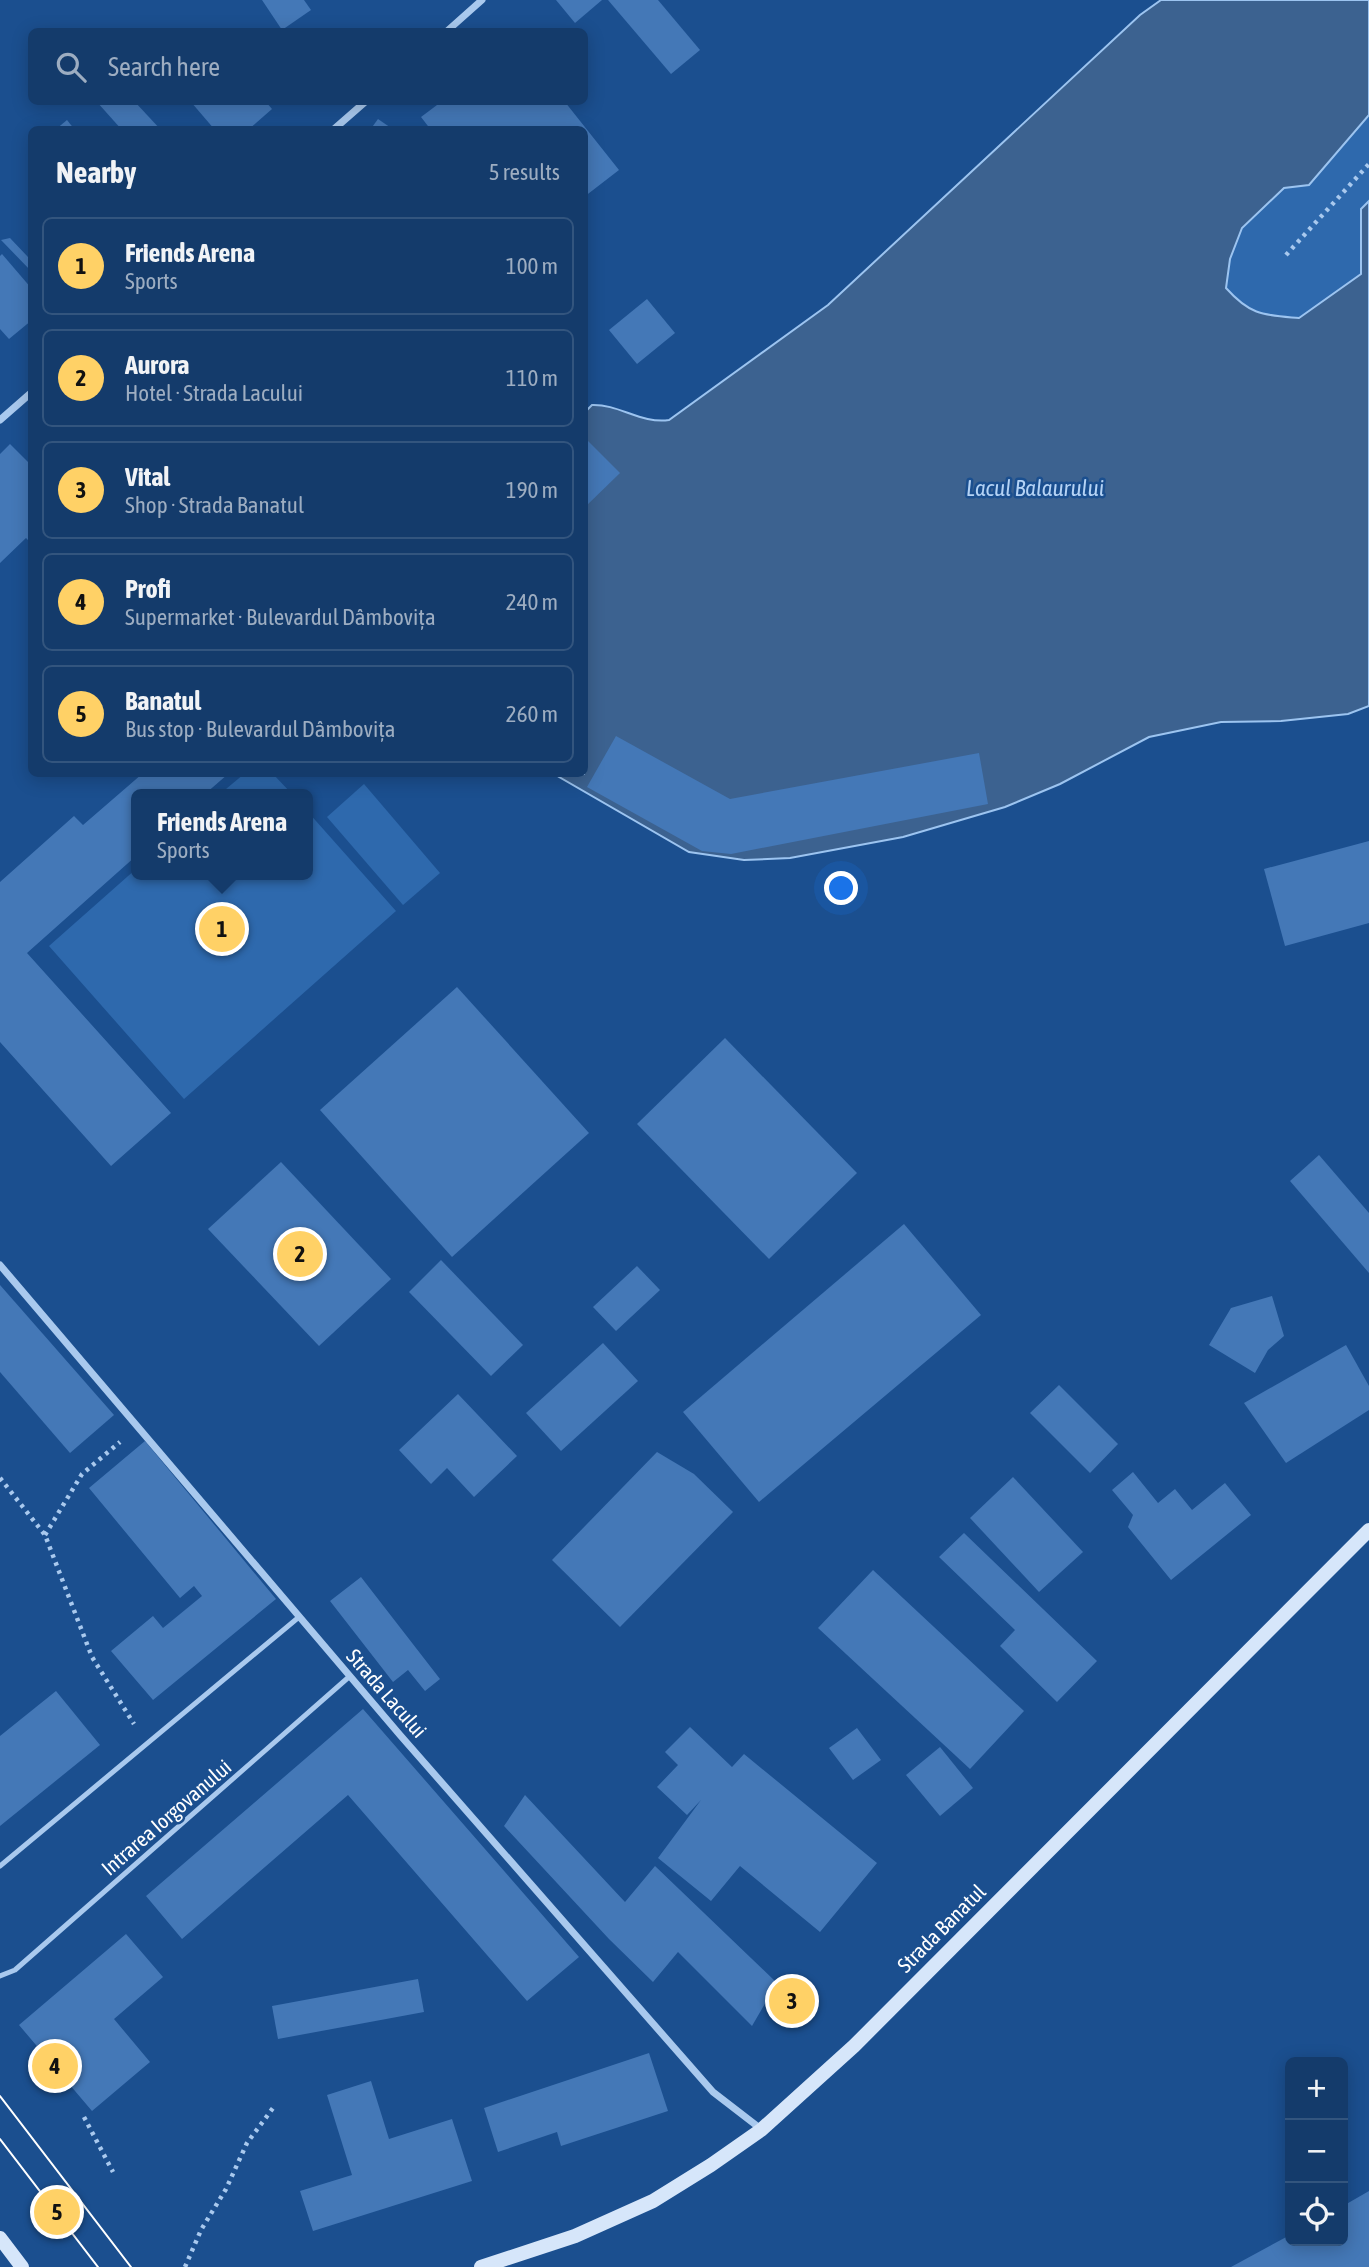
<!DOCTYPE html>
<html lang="en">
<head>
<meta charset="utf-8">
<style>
	:root { --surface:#143b6b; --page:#1d4271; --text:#f1f3f6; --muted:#9dadc1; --line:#33557e; --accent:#ffd166 }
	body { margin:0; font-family:"Asap Condensed",sans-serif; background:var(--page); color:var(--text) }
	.controls { position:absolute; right:21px; bottom:21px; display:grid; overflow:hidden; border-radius:10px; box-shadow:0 4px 18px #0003 }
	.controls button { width:63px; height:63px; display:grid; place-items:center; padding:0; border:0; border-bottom:2px solid var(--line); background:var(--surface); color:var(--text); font:35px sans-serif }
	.you { position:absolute; left:842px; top:889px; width:24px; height:24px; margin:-18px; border:5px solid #fff; border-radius:50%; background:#1a73e8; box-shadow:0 0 0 10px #1a73e833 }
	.badge { display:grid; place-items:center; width:46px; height:46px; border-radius:50%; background:var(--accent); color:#111; font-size:23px; font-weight:700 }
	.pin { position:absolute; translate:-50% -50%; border:4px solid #fff; box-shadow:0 2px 7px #0006 }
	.popup { position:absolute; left:131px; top:789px; width:182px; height:91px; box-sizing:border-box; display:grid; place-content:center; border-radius:10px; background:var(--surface); filter:drop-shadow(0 2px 5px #0005); font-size:23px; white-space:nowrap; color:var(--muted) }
	.popup b { font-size:26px; color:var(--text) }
	.popup::after { content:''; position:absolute; left:50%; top:100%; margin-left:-14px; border:14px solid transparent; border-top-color:var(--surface) }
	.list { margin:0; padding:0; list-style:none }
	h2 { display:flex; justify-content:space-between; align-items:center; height:91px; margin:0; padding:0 28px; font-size:30px }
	h2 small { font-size:23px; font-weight:400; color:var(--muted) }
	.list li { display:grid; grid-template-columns:46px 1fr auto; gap:21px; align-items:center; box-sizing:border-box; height:98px; margin:0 14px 14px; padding:0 14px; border:2px solid var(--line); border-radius:10px }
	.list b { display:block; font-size:26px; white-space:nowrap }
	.list p { margin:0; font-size:23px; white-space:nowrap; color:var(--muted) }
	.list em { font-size:23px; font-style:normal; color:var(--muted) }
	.icon { flex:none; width:38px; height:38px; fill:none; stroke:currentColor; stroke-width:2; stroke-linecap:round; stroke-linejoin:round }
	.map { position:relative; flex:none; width:1369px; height:2267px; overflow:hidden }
	.search { position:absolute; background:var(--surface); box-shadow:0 4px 18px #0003; left:28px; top:28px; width:560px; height:77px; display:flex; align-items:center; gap:18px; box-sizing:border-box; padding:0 24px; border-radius:10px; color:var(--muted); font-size:26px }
	.panel { position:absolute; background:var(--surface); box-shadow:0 4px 18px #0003; left:28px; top:126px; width:560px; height:651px; border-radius:10px }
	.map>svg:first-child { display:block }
</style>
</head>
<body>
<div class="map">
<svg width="1369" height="2267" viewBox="0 0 1369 2267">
	<rect width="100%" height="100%" fill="#1b4f8f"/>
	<g fill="#2e69ad">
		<path d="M1369,115V201L1361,209V274L1299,319C1264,315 1251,316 1226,288L1230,259L1242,228L1284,188L1309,185Z"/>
		<polygon points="244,774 273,774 292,794 220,794"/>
		<polygon points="364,784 440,873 403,905 327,817"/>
		<polygon points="308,812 396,911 184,1099 49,946 136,869 136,875 308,875"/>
	</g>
	<path fill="#3c6290" stroke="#9cc4f0" stroke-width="2" d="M1161,0H1369V115L1309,185L1284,188L1242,228L1230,259L1226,288C1251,316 1264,315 1299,318L1361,274V209L1369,201V706L1348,714L1281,721L1221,722L1149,737L1060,784L1005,807L903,837L790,858L744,860L689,852L554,774H584V413L592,405C619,404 641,424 669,420L828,305L1140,15Z"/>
	<g fill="#4478b7">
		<polygon points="262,0 304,0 311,10 282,30"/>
		<polygon points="556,0 602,0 575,23"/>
		<polygon points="608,0 658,0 700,50 671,74"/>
		<polygon points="97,102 135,102 161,130 122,130"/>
		<polygon points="191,102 266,102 272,109 248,130 215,130"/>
		<polygon points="441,102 565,102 619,170 584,197 584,130 431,130 421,117"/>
		<polygon points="378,119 394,130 370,130"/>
		<polygon points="67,120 75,130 55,130"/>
		<polygon points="10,238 28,257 32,253 32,272 1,240"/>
		<polygon points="2,254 32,289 32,320 9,339 0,329 0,256"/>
		<polygon points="647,299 675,333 637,364 609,330"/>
		<polygon points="584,437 620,473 584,508"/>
		<polygon points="10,444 32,466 32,544 26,538 0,563 0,454"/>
		<polygon points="616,736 730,799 979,753 988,804 731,854 702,851 587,787"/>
		<polygon points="142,774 228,774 205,794 136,794 136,856 27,953 171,1113 111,1166 0,1042 0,882 74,816 83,825"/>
		<polygon points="1369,841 1369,923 1285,946 1264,869"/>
		<polygon points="457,987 589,1133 452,1257 320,1110"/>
		<polygon points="725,1038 857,1173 769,1259 637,1124"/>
		<polygon points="1319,1155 1369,1213 1369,1273 1290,1181"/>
		<polygon points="281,1162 391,1279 319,1346 208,1229"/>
		<polygon points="904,1224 981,1315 759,1502 683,1412"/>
		<polygon points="441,1260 523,1345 491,1376 409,1292"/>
		<polygon points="637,1266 660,1290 616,1331 593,1307"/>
		<polygon points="0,1285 114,1415 70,1453 0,1372"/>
		<polygon points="1272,1296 1284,1336 1268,1350 1255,1373 1209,1345 1231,1308"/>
		<polygon points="603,1343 638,1381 561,1451 526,1413"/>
		<polygon points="1346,1345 1369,1386 1369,1410 1286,1463 1244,1403"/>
		<polygon points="1059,1385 1118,1444 1090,1473 1030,1413"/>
		<polygon points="458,1394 517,1456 474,1497 447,1468 431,1484 399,1450"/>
		<polygon points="145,1441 276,1599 153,1700 111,1651 153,1616 163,1628 202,1596 194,1586 180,1598 89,1488"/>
		<polygon points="657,1452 694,1474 733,1512 620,1627 552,1560"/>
		<polygon points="1133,1472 1158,1503 1175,1489 1192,1510 1225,1483 1251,1515 1171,1580 1128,1527 1133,1515 1112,1490"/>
		<polygon points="1013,1477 1083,1552 1039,1592 970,1518"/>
		<polygon points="964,1533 1097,1661 1057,1702 1000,1646 1015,1630 939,1557"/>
		<polygon points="873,1570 1024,1711 970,1769 818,1628"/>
		<polygon points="361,1577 440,1679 425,1691 408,1670 393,1682 330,1601"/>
		<polygon points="56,1691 100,1745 0,1826 0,1736"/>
		<polygon points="363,1709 579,1957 527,2001 348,1795 182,1939 146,1896"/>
		<polygon points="690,1727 732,1767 744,1754 877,1863 820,1932 740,1866 711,1901 658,1858 701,1800 687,1815 657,1787 678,1765 665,1752"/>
		<polygon points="857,1728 881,1760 853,1780 829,1748"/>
		<polygon points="940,1747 973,1788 940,1816 906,1775"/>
		<polygon points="525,1795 625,1902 655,1866 777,1983 752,2026 678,1952 653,1982 609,1939 504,1826"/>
		<polygon points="126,1934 163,1977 114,2019 150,2062 92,2111 19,2025"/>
		<polygon points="418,1979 424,2012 278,2039 272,2006"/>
		<polygon points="649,2053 668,2111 561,2146 557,2132 498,2152 484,2108"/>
		<polygon points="371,2081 389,2139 452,2119 472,2181 313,2231 300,2191 352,2175 327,2095"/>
		<polygon points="1369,2191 1369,2267 1231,2267 1290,2235 1290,2241 1343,2241 1343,2206"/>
	</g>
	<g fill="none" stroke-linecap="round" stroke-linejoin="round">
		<g stroke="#a9c9ee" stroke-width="4.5" stroke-dasharray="3.5 5" stroke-linecap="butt">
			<polyline points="1286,255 1369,164"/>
			<polyline points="0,1478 45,1535 92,1657 134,1724"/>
			<polyline points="45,1535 82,1474 120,1442"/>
			<polyline points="84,2117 113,2172"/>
			<polyline points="185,2267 201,2230 226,2189 247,2143 273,2108"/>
		</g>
		<g stroke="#a9c9ee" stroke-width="5">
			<polyline points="0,1866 299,1617"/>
			<polyline points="0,1976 15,1970 350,1676"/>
		</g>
		<g stroke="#a9c9ee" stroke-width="7">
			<polyline points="446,32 482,0"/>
			<polyline points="333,130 365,102"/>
			<polyline points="0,420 32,392"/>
			<polyline points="0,1265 400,1735 713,2092 761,2129"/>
		</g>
		<g stroke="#d6e6fa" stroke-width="14">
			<polyline points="0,2238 22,2267"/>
			<polyline points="481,2267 575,2236 653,2201 711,2165 761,2130 854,2046 1369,1530"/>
		</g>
		<g stroke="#fff" stroke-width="2">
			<polyline points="0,2096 131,2267"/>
			<polyline points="0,2139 98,2267"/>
		</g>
	</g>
	<g text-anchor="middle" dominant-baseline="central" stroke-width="5" stroke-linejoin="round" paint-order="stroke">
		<g font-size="21" fill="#fff" stroke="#1b4f8f">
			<text transform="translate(387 1693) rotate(49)">Strada Lacului</text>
			<text transform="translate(166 1817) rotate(-41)">Intrarea Iorgovanului</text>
			<text transform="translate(941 1928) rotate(-45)">Strada Banatul</text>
		</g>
		<g font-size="23" font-style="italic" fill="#b5d3f5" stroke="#1b4f8f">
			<text x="1035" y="488">Lacul Balaurului</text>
		</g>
	</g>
</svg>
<div class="controls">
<button>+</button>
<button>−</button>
<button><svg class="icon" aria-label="locate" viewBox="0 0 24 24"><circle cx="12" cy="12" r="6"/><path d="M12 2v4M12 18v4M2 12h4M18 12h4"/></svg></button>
</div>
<div class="you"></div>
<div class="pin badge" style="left:222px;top:929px">1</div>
<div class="popup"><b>Friends Arena</b>Sports</div>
<div class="pin badge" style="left:300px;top:1254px">2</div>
<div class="pin badge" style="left:792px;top:2001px">3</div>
<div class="pin badge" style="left:55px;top:2066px">4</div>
<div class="pin badge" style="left:57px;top:2212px">5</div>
<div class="search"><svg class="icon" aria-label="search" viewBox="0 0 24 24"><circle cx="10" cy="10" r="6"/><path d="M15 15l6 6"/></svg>Search here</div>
<section class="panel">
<h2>Nearby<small>5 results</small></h2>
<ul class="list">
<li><span class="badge">1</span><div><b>Friends Arena</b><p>Sports</p></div><em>100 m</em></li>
<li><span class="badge">2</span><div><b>Aurora</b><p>Hotel · Strada Lacului</p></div><em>110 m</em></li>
<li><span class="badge">3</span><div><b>Vital</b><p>Shop · Strada Banatul</p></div><em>190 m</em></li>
<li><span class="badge">4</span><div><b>Profi</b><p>Supermarket · Bulevardul Dâmbovița</p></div><em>240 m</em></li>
<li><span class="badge">5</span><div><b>Banatul</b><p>Bus stop · Bulevardul Dâmbovița</p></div><em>260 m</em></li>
</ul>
</section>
</div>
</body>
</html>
